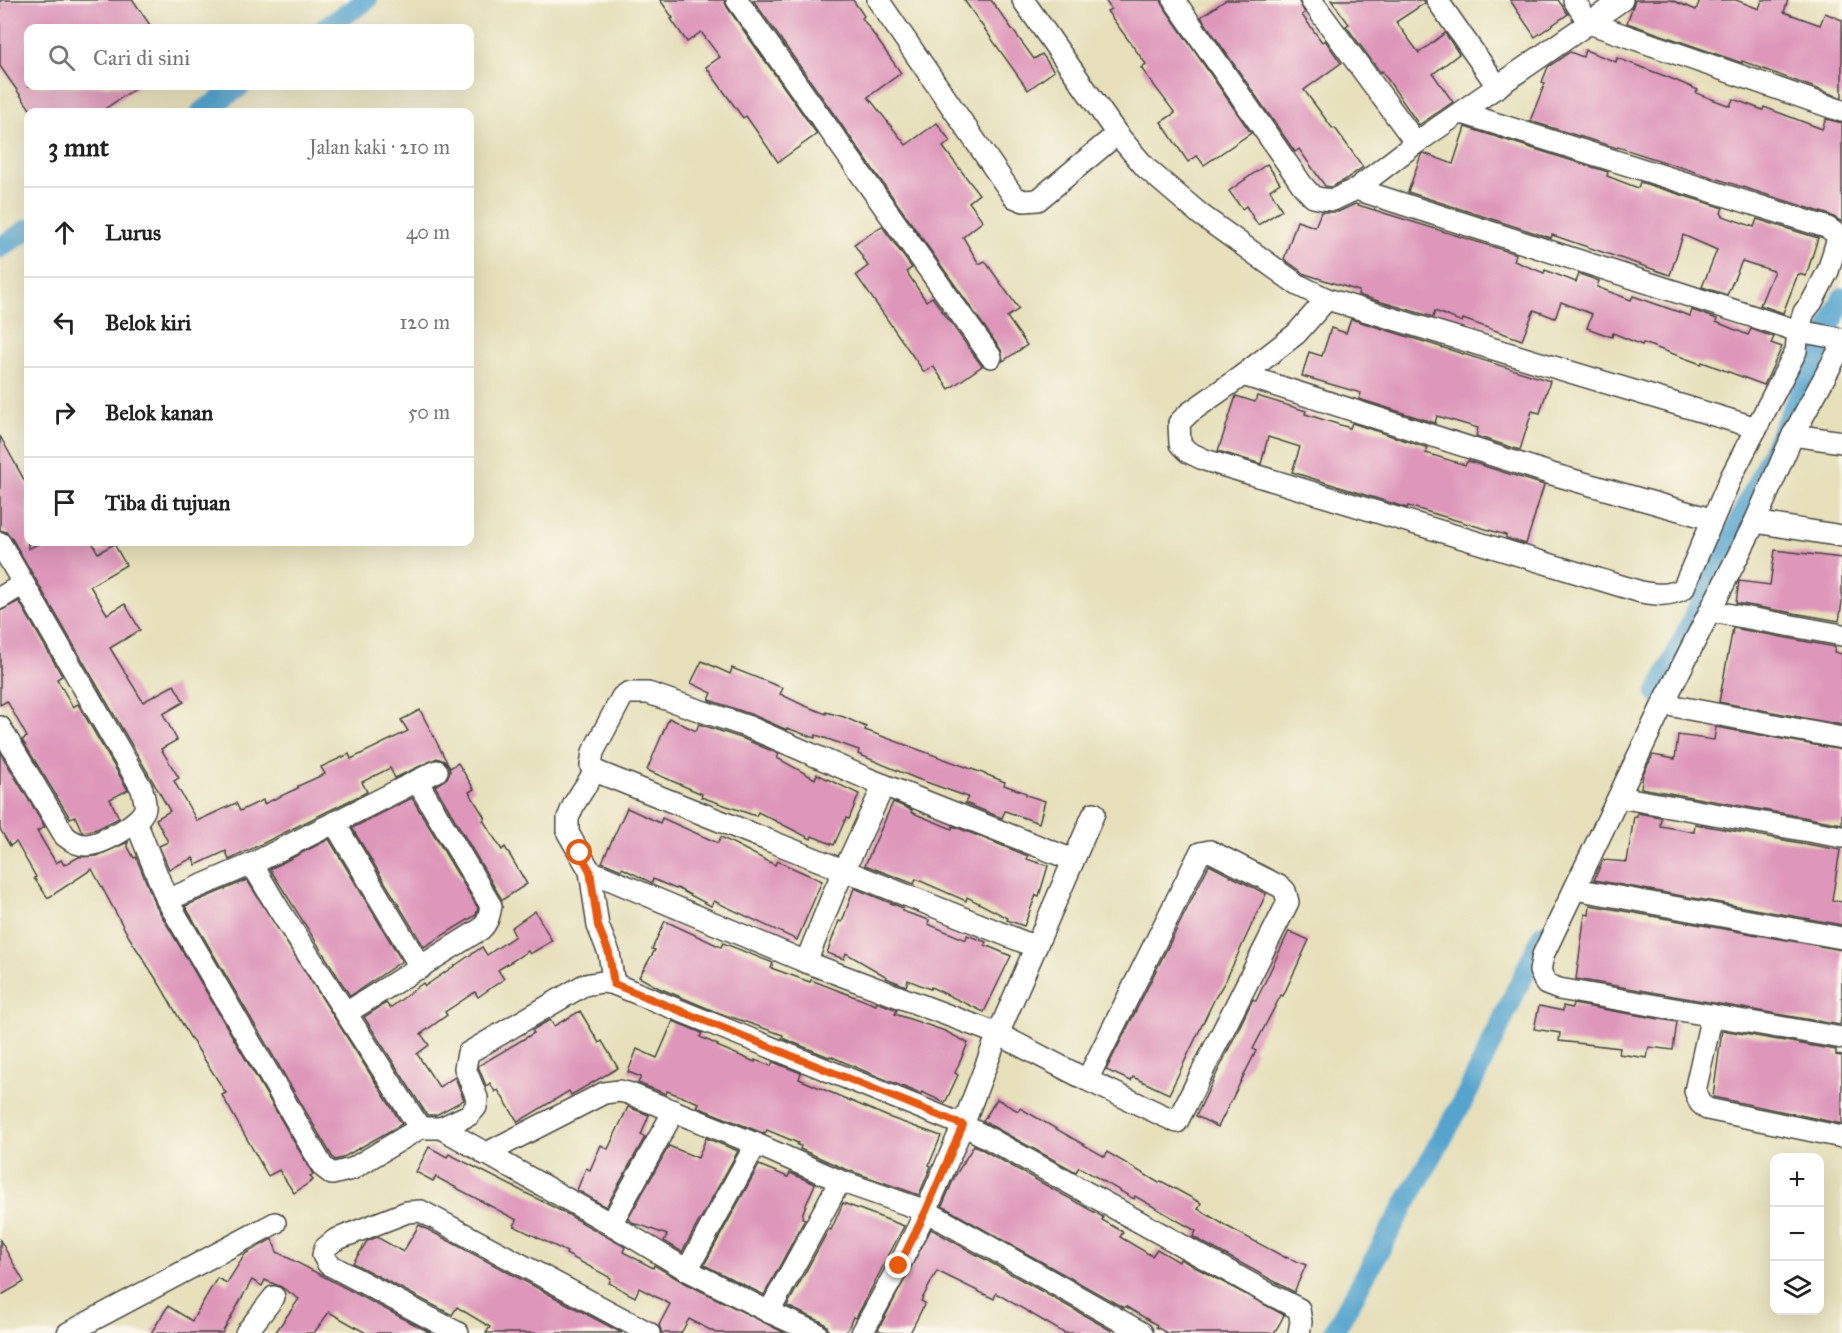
<!DOCTYPE html>
<html lang="id">
<head>
<meta charset="utf-8">
<style>
	:root { --surface:#fff; --page:#f2f2f2; --text:#222; --muted:#767676; --line:#e0e0e0 }
	body { margin:0; font-family:"IM FELL Great Primer",serif; background:var(--page); color:var(--text) }
	.controls { position:absolute; right:18px; bottom:18px; display:grid; overflow:hidden; border-radius:12px; box-shadow:0 6px 24px #0002 }
	.controls button { width:54px; height:54px; display:grid; place-items:center; padding:0; border:0; border-bottom:2px solid var(--line); background:var(--surface); color:var(--text); font:30px sans-serif }
	.stop { position:absolute; width:18px; height:18px; margin:-14px; border:4px solid #ea580c; border-radius:50%; background:#fff }
	.stop.end { background:#ea580c; border-color:#fff; box-shadow:0 2px 6px #0008 }
	.list { margin:0; padding:0; list-style:none }
	h2 { display:flex; justify-content:space-between; align-items:center; height:78px; margin:0; padding:0 24px; font-size:26px }
	h2 small { font-size:20px; font-weight:400; color:var(--muted) }
	.list li { display:grid; grid-template-columns:39px 1fr auto; gap:18px; align-items:center; box-sizing:border-box; height:90px; padding:0 24px; border-top:2px solid var(--line) }
	.list b { display:block; font-size:22px; white-space:nowrap }
	.list em { font-size:20px; font-style:normal; color:var(--muted) }
	.icon { flex:none; width:33px; height:33px; fill:none; stroke:currentColor; stroke-width:2; stroke-linecap:round; stroke-linejoin:round }
	.map { position:relative; flex:none; width:1842px; height:1333px; overflow:hidden }
	.search { position:absolute; background:var(--surface); box-shadow:0 6px 24px #0002; left:24px; top:24px; width:450px; height:66px; display:flex; align-items:center; gap:15px; box-sizing:border-box; padding:0 21px; border-radius:12px; color:var(--muted); font-size:22px }
	.panel { position:absolute; background:var(--surface); box-shadow:0 6px 24px #0002; left:24px; top:108px; width:450px; height:438px; border-radius:12px }
	.map>svg:first-child { display:block }
</style>
</head>
<body>
<div class="map">
<svg width="1842" height="1333" viewBox="0 0 1842 1333">
	<rect width="100%" height="100%" fill="#fbf7ec"/>
	<filter id="ink" filterUnits="userSpaceOnUse"><feTurbulence type="fractalNoise" baseFrequency=".0167" numOctaves="2"/><feDisplacementMap in="SourceGraphic" scale="12" xChannelSelector="R" yChannelSelector="G"/><feConvolveMatrix kernelMatrix="1 2 1 2 8 2 1 2 1" color-interpolation-filters="sRGB"/></filter>
	<filter id="wash" filterUnits="userSpaceOnUse"><feTurbulence type="fractalNoise" baseFrequency=".008" numOctaves="4" result="noise"/><feDisplacementMap in="SourceGraphic" scale="24" xChannelSelector="R" yChannelSelector="G"/><feGaussianBlur stdDeviation="1.35" result="paint"/><feColorMatrix in="noise" values="0 0 0 0 0 0 0 0 0 0 0 0 0 0 0 0 0 1.4 0 .05"/><feComposite in="paint" operator="in"/></filter>
	<g filter="url(#wash)">
		<rect width="100%" height="100%" fill="#e6dfba"/>
		<g fill="none" stroke-linecap="round" stroke-linejoin="round">
			<g stroke="#54a4ce" stroke-width="21">
				<polyline points="325,28 367,0"/>
				<polyline points="201,112 241,86"/>
				<polyline points="0,248 28,229"/>
				<polyline points="1657,694 1818,355 1842,298"/>
				<polyline points="1333,1333 1469,1090 1543,934"/>
			</g>
		</g>
		<g id="blocks">
			<g fill="#de96ba">
				<polygon points="0,0 133,0 152,28 28,28 28,86 139,86 100,112 32,112 0,66"/>
				<polygon points="660,0 724,0 727,7 817,134 778,162 746,116 743,118 706,67 720,57 701,32 687,42 671,19 673,18"/>
				<polygon points="753,0 853,0 864,16 862,18 901,73 868,97 906,145 937,123 950,141 943,147 979,194 969,202 983,221 963,237 979,264 985,261 1019,309 1007,317 1027,345 1003,361 1001,350"/>
				<polygon points="964,0 991,0 1034,59 1042,54 1054,71 1028,90"/>
				<polygon points="1105,0 1161,0 1164,7 1251,133 1204,165 1197,156 1188,162 1161,122 1175,113 1141,68 1146,64 1107,11 1111,9"/>
				<polygon points="1226,0 1298,0 1305,13 1302,15 1322,42 1325,40 1341,63 1304,90 1333,129 1335,128 1363,167 1343,181 1331,187 1325,186 1299,149 1295,152 1201,17"/>
				<polygon points="1331,0 1424,0 1425,3 1396,22 1419,53 1445,33 1459,54 1433,74 1453,102 1419,125 1382,71 1380,72 1346,26 1349,24"/>
				<polygon points="1510,0 1558,0 1568,14 1535,37"/>
				<polygon points="1635,0 1671,0 1696,10 1700,0 1736,0 1759,9 1762,0 1788,0 1784,12 1820,25 1825,13 1842,20 1842,98 1742,61 1742,63 1627,23"/>
				<polygon points="1585,50 1616,62 1617,58 1670,78 1698,90 1696,93 1730,106 1733,99 1763,110 1764,107 1822,129 1826,119 1842,123 1842,222 1830,215 1618,147 1617,148 1530,121 1545,83 1542,82 1548,67 1570,52 1583,57"/>
				<polygon points="1465,127 1608,172 1607,176 1638,188 1640,182 1723,208 1721,213 1723,216 1754,227 1757,219 1818,238 1806,276 1798,274 1783,313 1760,305 1774,271 1742,261 1727,295 1702,287 1717,250 1683,235 1670,275 1552,235 1551,238 1408,192 1421,155 1424,153 1453,164"/>
				<polygon points="1267,164 1280,183 1270,190 1282,210 1258,225 1246,206 1242,209 1229,191"/>
				<polygon points="1355,204 1516,254 1514,261 1544,273 1545,270 1576,282 1579,274 1588,277 1599,281 1597,287 1631,300 1633,296 1690,316 1692,310 1717,319 1716,322 1748,335 1751,329 1774,337 1771,343 1782,347 1764,385 1702,362 1701,364 1643,343 1642,345 1613,333 1612,337 1587,328 1592,314 1561,302 1555,318 1534,310 1522,340 1463,319 1462,322 1435,311 1433,317 1358,295 1359,291 1305,274 1284,259 1297,221 1315,227 1321,212 1338,212"/>
				<polygon points="882,226 912,268 907,271 908,274 926,301 932,297 982,366 949,389 933,366 924,372 856,275 868,266 854,244"/>
				<polygon points="1351,319 1550,381 1540,413 1532,411 1520,450 1476,436 1478,428 1437,416 1435,423 1359,399 1361,393 1302,376 1309,352 1322,356 1331,328 1346,333"/>
				<polygon points="1236,396 1255,402 1257,396 1306,411 1305,414 1350,428 1352,423 1428,448 1426,453 1465,465 1468,461 1544,485 1526,544 1506,538 1506,535 1408,506 1407,508 1292,472 1300,447 1268,437 1261,464 1218,451"/>
				<polygon points="0,436 28,487 28,549 42,542 92,542 98,553 114,544 126,565 90,586 107,614 125,604 140,630 110,648 143,702 174,685 184,702 163,714 177,740 161,749 179,778 174,781 197,821 236,803 240,811 263,800 264,804 298,788 298,786 325,774 321,767 349,754 351,759 408,731 401,720 420,710 450,768 458,763 474,789 469,792 485,818 483,820 502,850 505,847 527,884 502,900 435,786 447,778 450,772 449,766 444,761 437,758 395,778 390,768 362,782 367,792 229,860 226,851 196,865 193,858 169,869 159,846 168,842 156,819 170,811 11,537 6,532 0,530"/>
				<polygon points="1775,550 1842,558 1842,602 1839,621 1736,603 1739,581 1770,585"/>
				<polygon points="19,601 62,676 57,679 73,707 78,704 128,790 110,799 119,818 97,829 82,832 75,816 70,818 22,740 27,737 7,701 0,705 0,611"/>
				<polygon points="1733,628 1835,647 1834,652 1842,654 1842,725 1719,702"/>
				<polygon points="702,661 730,674 732,668 783,688 780,694 803,705 826,714 826,712 844,717 866,727 865,730 985,774 1005,782 1004,785 1026,793 1026,795 1045,801 1039,823 1005,811 1002,818 965,803 968,797 915,778 858,754 859,750 816,735 815,738 787,728 787,730 753,715 709,700 712,693 691,683"/>
				<polygon points="669,718 696,731 699,724 744,739 779,754 777,758 815,779 817,774 859,794 849,819 846,818 834,845 812,836 811,839 758,812 756,816 701,797 702,794 647,770"/>
				<polygon points="1716,727 1842,750 1842,824 1641,788 1643,774 1653,755 1675,759 1678,735 1714,740"/>
				<polygon points="0,752 45,827 37,831 56,863 61,860 64,865 79,857 97,856 128,842 127,845 134,858 136,857 156,906 313,1174 310,1176 313,1180 294,1193 279,1170 268,1176 222,1095 226,1093 190,1037 160,985 129,937 92,869 48,898 34,878 36,877 16,842 10,846 0,829"/>
				<polygon points="412,798 478,908 476,915 424,947 352,828"/>
				<polygon points="893,802 912,810 911,812 952,829 953,826 1028,856 1027,859 1048,866 1039,896 1036,895 1024,926 1007,920 1008,918 967,897 966,901 916,879 914,884 865,865"/>
				<polygon points="627,808 660,823 662,818 718,843 721,837 775,865 777,861 822,881 797,940 714,901 711,906 677,888 676,889 653,879 652,883 622,868 621,870 602,862"/>
				<polygon points="1637,813 1661,817 1660,826 1694,832 1695,824 1840,850 1832,900 1842,902 1842,925 1594,880 1603,860 1627,862 1634,816 1637,817"/>
				<polygon points="329,839 402,961 350,996 270,869"/>
				<polygon points="1209,865 1266,894 1226,980 1215,998 1169,1094 1133,1077 1131,1081 1106,1070"/>
				<polygon points="247,880 402,1124 342,1158 335,1160 333,1158 185,906"/>
				<polygon points="854,888 903,908 902,911 929,920 928,924 966,940 967,935 986,942 985,945 1011,956 984,1012 931,987 930,989 908,980 906,986 886,978 887,977 846,953 844,959 827,953 839,921 842,922"/>
				<polygon points="1590,905 1842,950 1842,1011 1840,1025 1576,979 1585,914 1589,915"/>
				<polygon points="535,911 552,941 530,954 528,951 498,970 504,979 478,997 475,992 445,1012 447,1015 421,1034 429,1045 417,1054 439,1087 455,1077 464,1100 436,1115 427,1115 364,1017 386,1003 390,1008 423,983 425,986 482,947 487,955 515,936 511,928"/>
				<polygon points="665,921 721,947 723,943 773,963 771,968 810,982 811,980 876,1005 877,1002 897,1010 895,1014 945,1031 968,1043 955,1073 958,1075 945,1103 922,1092 921,1094 862,1070 830,1056 829,1057 782,1038 783,1035 714,1011 659,988 639,977 655,950 652,949"/>
				<polygon points="1289,931 1309,940 1283,996 1281,995 1253,1049 1256,1051 1218,1127 1196,1116 1253,999 1256,1001"/>
				<polygon points="1573,1004 1677,1022 1673,1050 1649,1047 1647,1058 1619,1054 1620,1048 1559,1041 1560,1033 1534,1029 1539,1006 1563,1011 1563,1006 1572,1008"/>
				<polygon points="580,1011 599,1043 602,1041 618,1068 571,1095 569,1091 518,1122 498,1090 495,1092 490,1083 486,1086 478,1066 534,1033 532,1030 550,1020 554,1026"/>
				<polygon points="673,1021 702,1033 700,1037 718,1045 717,1046 755,1062 755,1060 771,1066 773,1062 801,1073 799,1079 891,1118 941,1136 929,1165 931,1166 919,1195 845,1169 800,1149 801,1146 797,1145 798,1143 767,1130 765,1134 697,1107 699,1103 667,1091 666,1094 638,1083 641,1077 628,1072 637,1049 657,1058"/>
				<polygon points="1722,1030 1836,1050 1836,1055 1842,1056 1842,1124 1713,1097"/>
				<polygon points="997,1099 1018,1111 1020,1108 1105,1157 1107,1152 1159,1183 1161,1181 1201,1203 1198,1209 1228,1227 1286,1258 1286,1257 1306,1265 1294,1292 1193,1237 1196,1231 1135,1196 1134,1199 1079,1167 1076,1172 983,1121"/>
				<polygon points="628,1107 649,1115 641,1135 645,1137 606,1207 577,1190 586,1168 590,1170 601,1145 608,1149"/>
				<polygon points="706,1138 738,1151 682,1252 664,1241 667,1235 638,1224 637,1225 628,1219 669,1146 698,1158"/>
				<polygon points="974,1145 1103,1217 1102,1220 1123,1232 1120,1237 1152,1256 1157,1249 1179,1262 1180,1259 1284,1315 1280,1323 1274,1333 1167,1333 1156,1327 1157,1325 1125,1306 1124,1308 942,1206 955,1176"/>
				<polygon points="429,1147 447,1157 449,1154 567,1214 625,1247 623,1252 653,1268 654,1265 681,1281 785,1333 716,1333 689,1319 681,1333 662,1333 659,1325 670,1304 639,1288 635,1297 609,1283 611,1278 566,1254 567,1252 514,1226 517,1220 436,1177 433,1181 416,1172"/>
				<polygon points="759,1165 788,1177 790,1173 815,1184 803,1212 802,1218 805,1219 764,1295 704,1265"/>
				<polygon points="843,1203 904,1226 856,1318 853,1317 846,1333 829,1333 827,1326 822,1322 787,1306 829,1229 831,1230"/>
				<polygon points="419,1225 622,1333 486,1333 490,1327 457,1307 452,1315 353,1263 367,1241 377,1237 403,1252"/>
				<polygon points="931,1229 1112,1331 1110,1333 1064,1333 996,1293 994,1299 937,1271 921,1301 925,1303 910,1333 885,1333 878,1330"/>
				<polygon points="272,1239 277,1252 431,1333 366,1333 329,1312 314,1333 275,1333 299,1299 281,1287 265,1280 262,1286 252,1280 222,1333 151,1333 168,1306 192,1321 217,1278 227,1283 245,1254"/>
				<polygon points="0,1240 24,1282 0,1296"/>
			</g>
		</g>
	</g>
	<g filter="url(#ink)">
		<use href="#blocks" fill-opacity="0" stroke="#474640" stroke-width="1.5"/>
		<g fill="none" stroke-linecap="round" stroke-linejoin="round">
			<defs>
				<g id="street">
					<polyline points="737,0 991,357"/>
					<polyline points="878,0 1014,197 1024,201 1038,200 1117,134"/>
					<polyline points="1023,0 1117,134 1146,168 1201,215 1298,285 1327,299 1757,428"/>
					<polyline points="1174,0 1303,186 1313,197 1323,199 1333,200 1356,189 1416,143 1622,0"/>
					<polyline points="1311,0 1416,143"/>
					<polyline points="1437,0 1498,87"/>
					<polyline points="1574,0 1589,23 1842,111"/>
					<polyline points="1356,189 1798,331 1842,339"/>
					<path d="M1327,299L1296,334L1243,375L1189,413L1179,423L1180,444L1188,452L1205,460L1641,592C1657,595 1668,596 1683,589L1731,477L1796,351L1798,331L1804,312L1812,302L1828,271L1837,241C1837,233 1833,231 1826,227L1462,113"/>
					<polyline points="1842,345 1793,435 1755,522 1663,704 1543,955 1540,971 1546,984 1559,989 1842,1038"/>
					<polyline points="1243,375 1552,474 1711,519"/>
					<polyline points="1793,435 1842,442"/>
					<polyline points="1755,522 1842,536"/>
					<path d="M0,543L142,789C143,795 146,802 145,808C142,823 101,845 86,845C78,845 71,841 65,836L0,727"/>
					<polyline points="0,598 23,584"/>
					<polyline points="1710,611 1842,635"/>
					<polyline points="1663,704 1842,738"/>
					<polyline points="595,771 574,804 568,818 568,833 590,871 598,926 609,953 614,984"/>
					<polyline points="1619,797 1842,837"/>
					<polyline points="136,822 167,900 323,1167 332,1174 352,1169 420,1128 441,1128 611,1224 687,1270 769,1312 816,1333"/>
					<polyline points="335,824 421,968"/>
					<polyline points="252,864 278,908 420,1128"/>
					<polyline points="590,871 806,962 998,1034 1087,1080 1177,1122 1288,902 1285,891 1281,887 1210,851 1200,853 1087,1080"/>
					<polyline points="1575,889 1842,938"/>
					<polyline points="167,900 252,864 437,771"/>
					<polyline points="1036,947 595,771 591,766 593,752 622,697 628,693 648,693 749,727 866,778 1073,860"/>
					<polyline points="806,962 834,892 884,785"/>
					<path d="M346,1013L481,929C488,922 489,916 491,906L417,781"/>
					<polyline points="1712,1015 1695,1091 1700,1103 1707,1109 1842,1137"/>
					<polyline points="441,1128 469,1115 476,1107 477,1098 465,1068 468,1053 584,985 602,982 614,984 963,1125 990,1139 1264,1291 1299,1309 1301,1322 1299,1333"/>
					<polyline points="485,1154 604,1093 619,1091 628,1093 756,1144 840,1181 926,1211 1142,1333"/>
					<polyline points="611,1224 674,1111"/>
					<polyline points="687,1270 756,1144"/>
					<polyline points="769,1312 840,1181"/>
					<polyline points="68,1333 275,1223"/>
					<polyline points="246,1333 274,1297"/>
					<polyline points="458,1333 328,1264 323,1255 325,1248 335,1240 407,1212 421,1211 649,1333"/>
					<polyline points="862,1333 899,1266 926,1211 963,1125 998,1034 1094,813"/>
				</g>
			</defs>
			<use href="#street" stroke="#474640" stroke-width="24"/>
			<use href="#street" stroke="#fff" stroke-width="21"/>
		</g>
	</g>
	<g fill="none" stroke-linecap="round" stroke-linejoin="round" filter="url(#ink)">
		<polyline stroke="#ea580c" stroke-width="8" points="580,853 590,871 598,926 609,953 614,984 963,1125 926,1211 899,1266"/>
	</g>
</svg>
<div class="controls">
<button>+</button>
<button>−</button>
<button><svg class="icon" aria-label="layers" viewBox="0 0 24 24"><path d="M12 4l9 5-9 5-9-5zM3 14l9 5 9-5"/></svg></button>
</div>
<div class="stop" style="left:580px;top:853px"></div>
<div class="stop end" style="left:899px;top:1266px"></div>
<div class="search"><svg class="icon" aria-label="search" viewBox="0 0 24 24"><circle cx="10" cy="10" r="6"/><path d="M15 15l6 6"/></svg>Cari di sini</div>
<section class="panel">
<h2>3 mnt<small>Jalan kaki · 210 m</small></h2>
<ul class="list">
<li><svg class="icon" aria-label="ahead" viewBox="0 0 24 24"><path d="M12 20V5M6 11l6-6 6 6"/></svg><div><b>Lurus</b></div><em>40 m</em></li>
<li><svg class="icon" aria-label="left" viewBox="0 0 24 24"><path d="M17 20v-9H6M10 6l-5 5 5 5"/></svg><div><b>Belok kiri</b></div><em>120 m</em></li>
<li><svg class="icon" aria-label="right" viewBox="0 0 24 24"><path d="M7 20v-9h11M14 6l5 5-5 5"/></svg><div><b>Belok kanan</b></div><em>50 m</em></li>
<li><svg class="icon" aria-label="arrive" viewBox="0 0 24 24"><path d="M6 21V4h12l-3 4 3 4H6"/></svg><div><b>Tiba di tujuan</b></div></li>
</ul>
</section>
</div>
</body>
</html>
